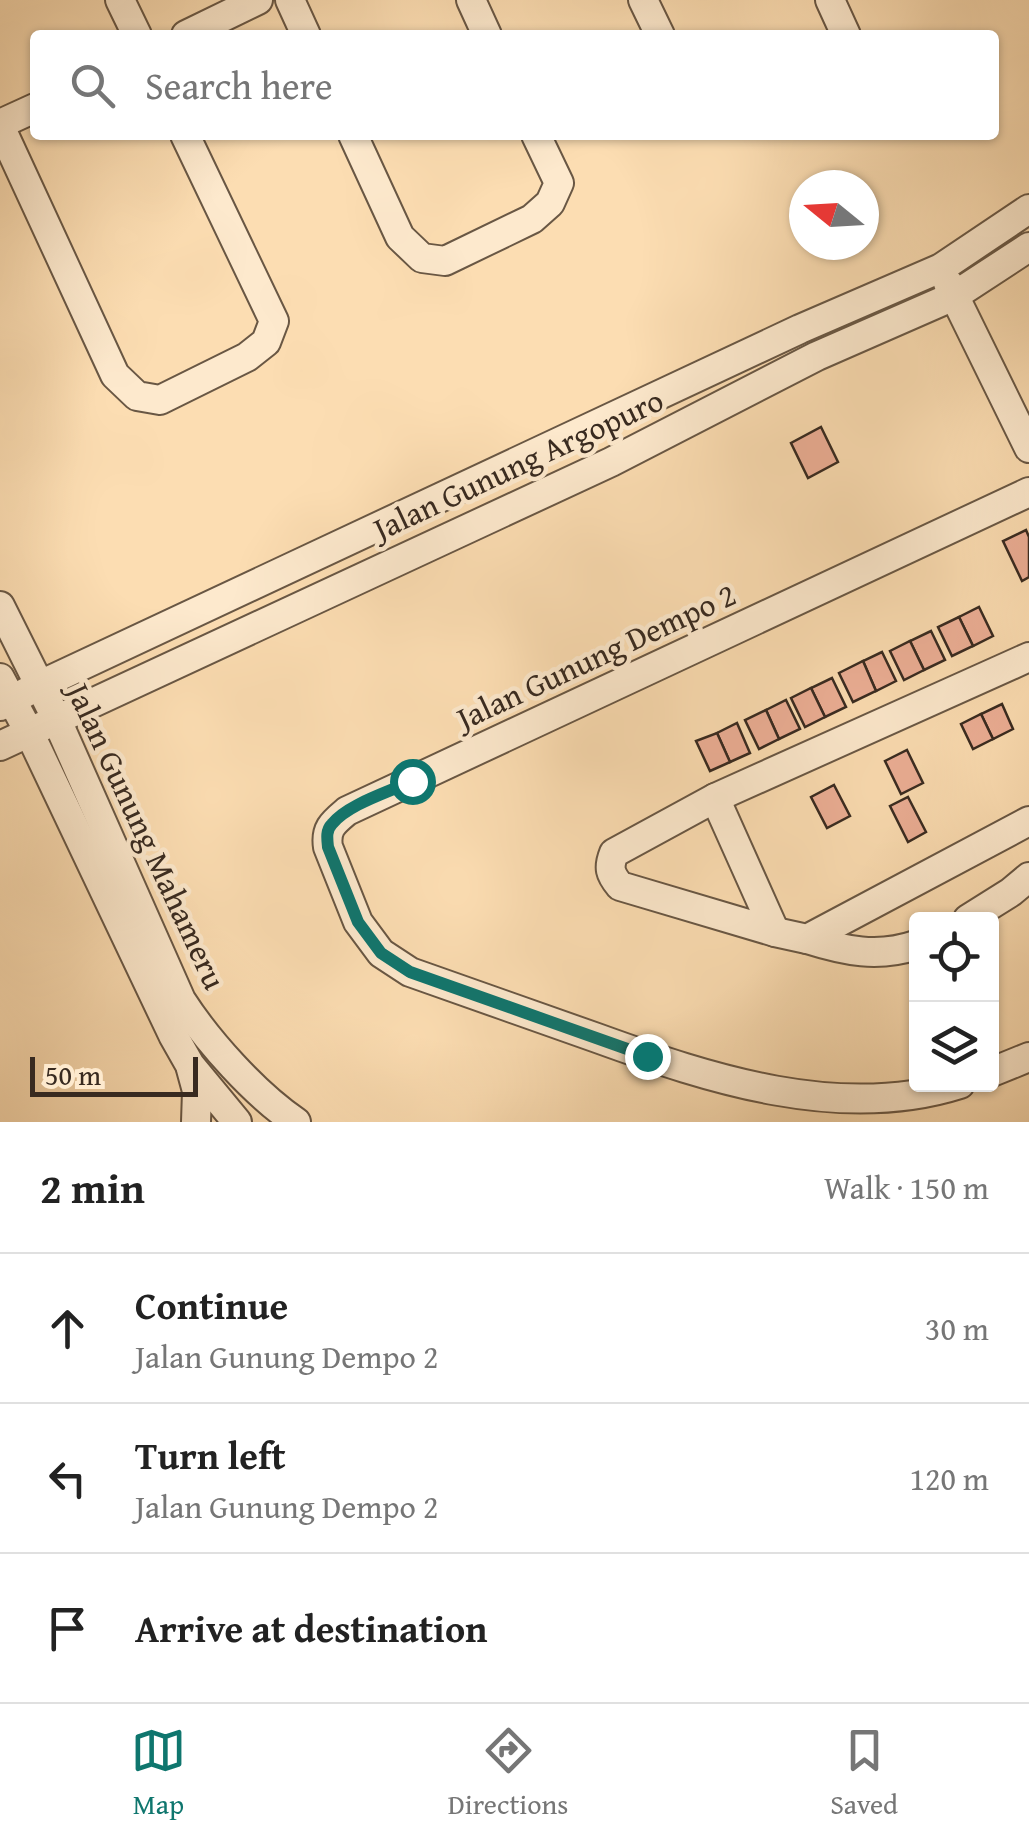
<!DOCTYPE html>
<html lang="en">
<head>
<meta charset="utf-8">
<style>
	:root { --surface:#fff; --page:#f6f6f6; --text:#222; --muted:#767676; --line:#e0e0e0; --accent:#0f766e }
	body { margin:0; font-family:"Gentium Book Plus",serif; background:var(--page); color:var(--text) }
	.controls { position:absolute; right:30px; bottom:30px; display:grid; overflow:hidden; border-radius:10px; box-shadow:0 2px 8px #0004 }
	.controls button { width:90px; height:90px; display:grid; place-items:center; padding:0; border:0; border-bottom:2px solid var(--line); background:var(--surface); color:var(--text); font:50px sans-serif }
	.compass { position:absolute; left:789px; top:170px; width:90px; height:90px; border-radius:50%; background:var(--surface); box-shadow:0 2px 8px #0004; rotate:288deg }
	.scale { position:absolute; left:30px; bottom:25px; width:168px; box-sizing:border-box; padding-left:10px; border:5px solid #382a20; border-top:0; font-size:28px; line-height:35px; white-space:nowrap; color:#382a20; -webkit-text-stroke:8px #fde9cd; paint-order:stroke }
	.stop { position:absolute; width:30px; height:30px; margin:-22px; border:8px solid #0f766e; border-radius:50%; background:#fff }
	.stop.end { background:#0f766e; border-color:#fff; box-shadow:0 2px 10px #0008 }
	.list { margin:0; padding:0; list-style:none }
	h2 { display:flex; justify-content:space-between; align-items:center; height:130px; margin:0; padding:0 40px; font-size:42px }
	h2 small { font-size:32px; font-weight:400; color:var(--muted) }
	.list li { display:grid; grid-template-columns:65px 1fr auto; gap:30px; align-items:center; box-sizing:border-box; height:150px; padding:0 40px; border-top:2px solid var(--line) }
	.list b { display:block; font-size:38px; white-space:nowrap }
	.list p { margin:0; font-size:32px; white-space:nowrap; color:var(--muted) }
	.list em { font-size:32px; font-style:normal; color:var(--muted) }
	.icon { flex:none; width:55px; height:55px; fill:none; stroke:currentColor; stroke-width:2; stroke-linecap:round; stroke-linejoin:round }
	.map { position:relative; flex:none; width:1029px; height:1122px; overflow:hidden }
	.search { position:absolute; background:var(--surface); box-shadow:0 2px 8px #0004; left:30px; right:30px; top:30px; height:110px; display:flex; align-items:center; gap:25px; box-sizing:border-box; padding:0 35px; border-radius:10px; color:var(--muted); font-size:38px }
	.sheet { height:580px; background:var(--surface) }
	nav { display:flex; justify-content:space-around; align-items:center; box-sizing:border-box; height:140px; border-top:2px solid var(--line); background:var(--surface); font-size:28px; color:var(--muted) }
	nav a { display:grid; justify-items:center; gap:5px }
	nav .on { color:var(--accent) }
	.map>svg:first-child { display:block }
</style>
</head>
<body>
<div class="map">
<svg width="1029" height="1122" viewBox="0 0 1029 1122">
	<rect width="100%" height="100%" fill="#fcddb2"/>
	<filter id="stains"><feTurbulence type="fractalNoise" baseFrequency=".002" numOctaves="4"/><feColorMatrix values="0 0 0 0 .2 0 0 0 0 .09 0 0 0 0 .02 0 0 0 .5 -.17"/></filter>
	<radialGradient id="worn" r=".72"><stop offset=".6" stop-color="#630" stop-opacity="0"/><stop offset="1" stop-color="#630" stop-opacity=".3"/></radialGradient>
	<g fill="#edaf96" stroke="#382a20" stroke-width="2.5">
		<polygon points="821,427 838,462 808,478 791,443"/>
		<polygon points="1026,530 1029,537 1029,577 1022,581 1003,541"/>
		<polygon points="979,607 993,636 973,646 959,617"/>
		<polygon points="959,617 973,646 952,656 938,627"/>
		<polygon points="931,631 945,660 924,670 910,641"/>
		<polygon points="910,641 924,670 904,680 890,651"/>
		<polygon points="882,652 896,681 876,691 863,661"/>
		<polygon points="863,661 876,691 853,702 839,673"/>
		<polygon points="832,678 846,707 825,717 811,688"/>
		<polygon points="811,688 825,717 805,727 791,698"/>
		<polygon points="786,700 800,729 779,739 766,710"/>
		<polygon points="1002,704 1013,729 993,739 981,714"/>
		<polygon points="766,710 779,739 759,749 745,720"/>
		<polygon points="981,714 993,739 973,749 961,724"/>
		<polygon points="737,723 750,753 730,762 717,733"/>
		<polygon points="717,733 730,762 710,771 696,741"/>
		<polygon points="907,750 923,783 901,794 885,761"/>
		<polygon points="834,785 850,816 827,828 811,797"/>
		<polygon points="908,797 926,832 908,842 890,806"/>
	</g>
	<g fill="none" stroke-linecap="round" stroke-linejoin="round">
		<defs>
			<g id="street">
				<polyline points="120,0 137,35"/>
				<polyline points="290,0 306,35"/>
				<polyline points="471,0 487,35"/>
				<polyline points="643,0 660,35"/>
				<polyline points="830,0 846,35"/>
				<polyline points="186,35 258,0"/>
				<polyline points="0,124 35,108"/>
				<polyline points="0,126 115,375 137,396 160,400 247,357 266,342 274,321 185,135"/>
				<polyline points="353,135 400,237 422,258 445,261 532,219 550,203 559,183 536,135"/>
				<polyline points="948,283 1029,448"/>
				<path d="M0,606L56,718L181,1000C208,1042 255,1094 296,1122"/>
				<path d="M1029,657L715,798L614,853C608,868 610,874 620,886L775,932L807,939L1029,821"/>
				<polyline points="0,678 29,732 173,1035 190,1065 237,1122"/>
				<polyline points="0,706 38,686 800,329 941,268 1029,209"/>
				<polyline points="0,746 611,462 817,356 954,296 1029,247"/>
				<polyline points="715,798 775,932"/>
				<polyline points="968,919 1011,892 1029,877"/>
				<path d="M807,939C845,951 878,958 916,945"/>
				<polyline points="191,1069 197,1091 196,1122"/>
				<polyline points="992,1072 1029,1057"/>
				<path d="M960,1084C841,1122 710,1079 597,1038C535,1016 472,994 410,972L381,953L358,922L328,847C325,828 334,822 347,811L1029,492"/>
			</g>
		</defs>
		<use href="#street" stroke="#695744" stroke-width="32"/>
		<use href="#street" stroke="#fde9cd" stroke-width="28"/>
	</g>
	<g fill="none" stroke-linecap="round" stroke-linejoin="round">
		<path stroke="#0f766e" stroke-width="12" d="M412,781C389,792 348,804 332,824C326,830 327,838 328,847L358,922L381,953L410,972L647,1056"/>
	</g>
	<g text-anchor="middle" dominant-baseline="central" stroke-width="9" stroke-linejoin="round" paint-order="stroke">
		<g font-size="32" fill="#382a20" stroke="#fde9cd">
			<text transform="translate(518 464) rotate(-25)">Jalan Gunung Argopuro</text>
			<text transform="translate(596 656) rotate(-25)">Jalan Gunung Dempo 2</text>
			<text transform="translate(147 836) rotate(65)">Jalan Gunung Mahameru</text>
		</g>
	</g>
	<rect width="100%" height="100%" filter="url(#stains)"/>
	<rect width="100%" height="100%" fill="url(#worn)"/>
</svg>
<div class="controls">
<button><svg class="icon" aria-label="locate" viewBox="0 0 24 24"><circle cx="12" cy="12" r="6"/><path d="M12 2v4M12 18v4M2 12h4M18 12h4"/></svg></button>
<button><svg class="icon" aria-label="layers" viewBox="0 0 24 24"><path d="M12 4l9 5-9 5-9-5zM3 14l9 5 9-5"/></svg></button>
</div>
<svg class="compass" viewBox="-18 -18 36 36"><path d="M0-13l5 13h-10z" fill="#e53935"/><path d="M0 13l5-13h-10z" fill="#767676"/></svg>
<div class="scale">50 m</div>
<div class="stop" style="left:412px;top:781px"></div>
<div class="stop end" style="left:647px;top:1056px"></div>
<div class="search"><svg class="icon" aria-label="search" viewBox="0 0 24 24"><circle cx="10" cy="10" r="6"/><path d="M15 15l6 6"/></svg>Search here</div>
</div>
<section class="sheet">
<h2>2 min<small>Walk · 150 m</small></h2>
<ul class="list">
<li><svg class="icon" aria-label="ahead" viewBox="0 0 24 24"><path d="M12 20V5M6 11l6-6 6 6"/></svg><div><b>Continue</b><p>Jalan Gunung Dempo 2</p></div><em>30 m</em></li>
<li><svg class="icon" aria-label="left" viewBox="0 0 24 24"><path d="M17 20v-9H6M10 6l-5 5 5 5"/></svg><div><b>Turn left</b><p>Jalan Gunung Dempo 2</p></div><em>120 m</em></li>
<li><svg class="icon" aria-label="arrive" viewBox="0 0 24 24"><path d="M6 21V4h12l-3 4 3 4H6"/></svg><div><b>Arrive at destination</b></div></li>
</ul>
</section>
<nav>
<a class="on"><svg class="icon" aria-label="map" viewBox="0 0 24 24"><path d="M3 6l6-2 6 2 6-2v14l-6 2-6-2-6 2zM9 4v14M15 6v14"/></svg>Map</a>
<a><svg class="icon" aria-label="directions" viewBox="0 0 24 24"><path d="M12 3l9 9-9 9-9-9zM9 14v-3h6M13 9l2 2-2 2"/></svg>Directions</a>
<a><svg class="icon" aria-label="saved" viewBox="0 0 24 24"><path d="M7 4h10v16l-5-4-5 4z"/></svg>Saved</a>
</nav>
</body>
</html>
